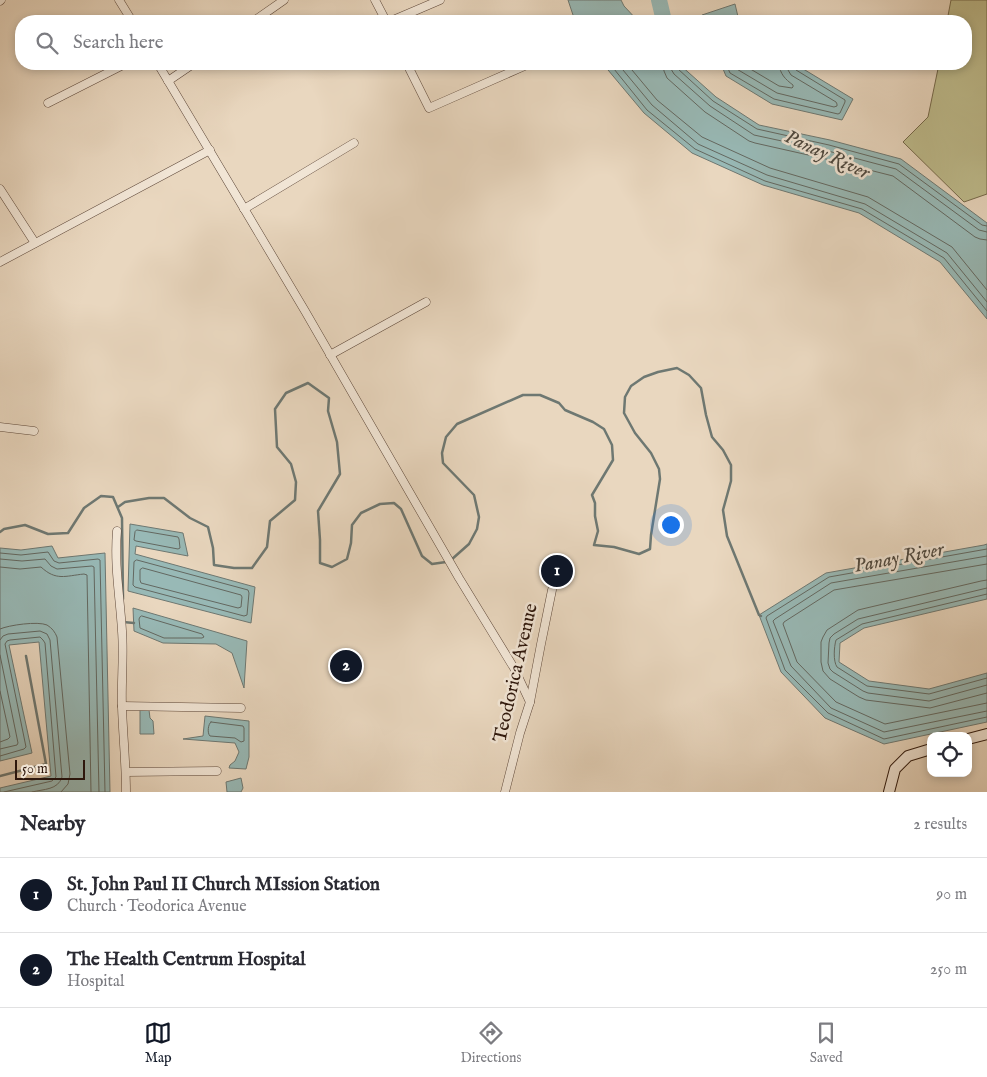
<!DOCTYPE html>
<html lang="en">
<head>
<meta charset="utf-8">
<style>
	:root { --surface:#fff; --page:#f7f7f7; --text:#2b2b33; --muted:#7c7c81; --line:#e1e1e2; --accent:#111827 }
	body { margin:0; font-family:"IM FELL English",serif; background:var(--page); color:var(--text) }
	.controls { position:absolute; right:15px; bottom:15px; display:grid; overflow:hidden; border-radius:10px; box-shadow:0 2px 8px #0003 }
	.controls button { width:45px; height:45px; display:grid; place-items:center; padding:0; border:0; border-bottom:1px solid var(--line); background:var(--surface); color:var(--text); font:25px sans-serif }
	.scale { position:absolute; left:15px; bottom:12px; width:70px; box-sizing:border-box; padding-left:5px; border:2px solid #2e170c; border-top:0; font-size:14px; line-height:18px; white-space:nowrap; color:#2e170c; -webkit-text-stroke:4px #f1e5d5; paint-order:stroke }
	.you { position:absolute; left:670px; top:524px; width:18px; height:18px; margin:-12px; border:4px solid #fff; border-radius:50%; background:#1a73e8; box-shadow:0 0 0 8px #1a73e833 }
	.badge { display:grid; place-items:center; width:32px; height:32px; border-radius:50%; background:var(--accent); color:#fff; font-size:16px; font-weight:700 }
	.pin { position:absolute; translate:-50% -50%; border:2px solid #fff; box-shadow:0 1px 5px #0006 }
	.list { margin:0; padding:0; list-style:none }
	h2 { display:flex; justify-content:space-between; align-items:center; height:65px; margin:0; padding:0 20px; font-size:21px }
	h2 small { font-size:16px; font-weight:400; color:var(--muted) }
	.list li { display:grid; grid-template-columns:32px 1fr auto; gap:15px; align-items:center; box-sizing:border-box; height:75px; padding:0 20px; border-top:1px solid var(--line) }
	.list b { display:block; font-size:19px; white-space:nowrap }
	.list p { margin:0; font-size:16px; white-space:nowrap; color:var(--muted) }
	.list em { font-size:16px; font-style:normal; color:var(--muted) }
	.icon { flex:none; width:28px; height:28px; fill:none; stroke:currentColor; stroke-width:2; stroke-linecap:round; stroke-linejoin:round }
	.map { position:relative; flex:none; width:987px; height:792px; overflow:hidden }
	.search { position:absolute; background:var(--surface); box-shadow:0 2px 8px #0003; left:15px; right:15px; top:15px; height:55px; display:flex; align-items:center; gap:12px; box-sizing:border-box; padding:0 18px; border-radius:20px; color:var(--muted); font-size:19px }
	.sheet { height:215px; background:var(--surface) }
	nav { display:flex; justify-content:space-around; align-items:center; box-sizing:border-box; height:70px; border-top:1px solid var(--line); background:var(--surface); font-size:14px; color:var(--muted) }
	nav a { display:grid; justify-items:center; gap:2px }
	nav .on { color:var(--accent) }
	.map>svg:first-child { display:block }
</style>
</head>
<body>
<div class="map">
<svg width="987" height="792" viewBox="0 0 987 792">
	<rect width="100%" height="100%" fill="#e9d7bf"/>
	<filter id="stains"><feTurbulence type="fractalNoise" baseFrequency=".004" numOctaves="4"/><feColorMatrix values="0 0 0 0 .2 0 0 0 0 .09 0 0 0 0 .02 0 0 0 .5 -.17"/></filter>
	<radialGradient id="worn" r=".72"><stop offset=".6" stop-color="#630" stop-opacity="0"/><stop offset="1" stop-color="#630" stop-opacity=".3"/></radialGradient>
	<polygon fill="#bebc8d" stroke="#766a4c" points="951,0 987,0 987,194 964,202 903,142 928,117 939,64 966,64 966,21 947,21"/>
	<g fill="#98b9b6" stroke="#6e7872">
		<polygon points="568,0 621,0 624,6 638,21 575,21"/>
		<polygon points="735,4 739,21 704,21 702,15"/>
		<polygon points="603,64 679,64 716,97 759,125 830,140 901,159 987,223 987,319 940,262 859,213 763,185 692,153 644,113"/>
		<polygon points="721,64 795,64 853,99 842,120 772,104 726,76"/>
		<polygon points="130,524 183,533 188,556 136,546 135,554 255,587 251,623 128,591"/>
		<polygon points="987,544 987,599 864,628 840,643 839,662 869,681 929,689 987,673 987,722 884,744 825,718 781,672 759,615 826,573 984,545"/>
		<polygon points="52,546 58,558 105,553 110,792 0,792 0,788 51,776 39,642 9,645 32,753 0,761 0,548 21,550"/>
		<polygon points="133,608 247,641 244,688 232,653 216,644 163,643 134,631"/>
		<polygon points="140,710 149,710 150,718 153,721 154,734 140,734"/>
		<polygon points="205,716 249,721 249,757 246,769 229,768 230,765 235,761 239,752 235,743 183,739 203,736"/>
		<polygon points="241,778 243,788 241,792 227,792 226,782"/>
	</g>
	<g fill="none" stroke-linecap="round" stroke-linejoin="round">
		<g stroke="#636861" stroke-width="1">
			<polyline points="610,64 647,110 695,149 765,181 862,209 944,258 987,311"/>
			<polyline points="618,64 652,105 698,144 767,175 865,204 947,253 987,302"/>
			<polyline points="627,64 657,100 702,137 770,168 868,197 952,247 987,290"/>
			<polyline points="663,64 664,71 667,78 705,112 749,141 755,143 826,159 893,176 975,237 980,239 987,240"/>
			<polyline points="670,64 671,69 674,74 710,106 754,135 828,151 896,169 979,230 987,232"/>
			<polyline points="676,64 678,69 713,101 757,129 829,145 899,164 982,225 987,226"/>
			<polyline points="726,64 730,73 774,99 838,114 840,113 845,102 845,100 796,70 794,67 793,64"/>
			<polyline points="733,64 735,68 777,93 834,107 837,106 837,104 836,102 791,75 788,70 787,64"/>
			<path d="M742,64L779,86L792,88L793,87V85C785,79 780,74 779,64"/>
			<polygon points="137,530 178,537 179,539 180,548 178,549 136,541 134,540 135,532"/>
			<polyline points="987,549 829,577 767,616 766,618 785,670 828,713 884,739 987,717"/>
			<polyline points="0,553 21,555 48,552 54,561 59,563 98,559 100,560 105,792"/>
			<polyline points="987,556 831,583 775,619 773,621 791,666 831,708 884,732 987,711"/>
			<polyline points="0,559 22,561 45,559 51,566 57,569 92,566 94,567 99,792"/>
			<polygon points="137,560 248,590 249,593 247,615 244,616 135,587 133,585 134,562"/>
			<polyline points="987,564 834,590 784,622 783,624 797,662 836,702 885,724 987,703"/>
			<path d="M0,567L20,569L41,567C56,581 65,576 84,574L87,575L91,792"/>
			<polygon points="143,568 241,595 242,597 241,607 238,608 141,583 140,580 140,570"/>
			<polyline points="987,580 981,581 858,610 827,630 823,637 821,642 821,662 823,671 830,679 859,697 866,700 930,708 987,693"/>
			<polyline points="987,588 858,619 834,634 830,638 829,643 828,663 830,669 833,672 863,691 868,693 929,701 987,685"/>
			<path d="M987,594L862,624L836,640C834,647 833,661 837,667L867,686L929,694L987,678"/>
			<polygon points="142,616 202,634 204,637 202,638 164,638 140,628 139,619 140,617"/>
			<path d="M0,629C9,625 38,621 47,625C52,628 55,632 57,637L70,774L68,784L61,792"/>
			<path d="M0,640L3,636L8,634L40,631L47,634L50,640L62,777C58,790 44,789 32,792"/>
			<polyline points="0,655 18,743 17,745 0,749"/>
			<polyline points="0,691 10,737 8,739 0,742"/>
			<path d="M211,722L243,726L244,728V741L241,742L235,738L210,736C207,733 208,724 211,722Z"/>
			<polyline points="0,756 24,749 26,747 5,644 7,641 10,640 40,637 43,640 45,643 56,777 52,781 4,792"/>
		</g>
		<g stroke="#6e7872" stroke-width="2.5">
			<polyline points="118,507 125,502 149,498 164,498 190,518 208,527 213,548 214,565 234,568 252,568 267,547 270,521 295,500 296,482 291,464 277,447 275,409 286,393 308,383 329,398 328,411 337,442 340,474 318,511 320,540 320,563 332,567 347,559 351,543 352,525 361,513 380,504 394,503 401,509 422,556 432,564 446,562"/>
			<polyline points="0,532 4,529 25,525 48,534 68,533 84,508 101,496 113,497 122,518 123,599"/>
			<polyline points="451,560 469,544 477,529 479,517 474,495 443,463 442,453 446,437 457,424 523,395 540,395 559,403 565,410 593,422 604,429 612,445 613,460 592,495 595,503 595,516 598,531 594,545 614,547 639,554 650,549 651,535 660,479 659,469 651,453 635,433 624,413 625,397 631,386 644,377 658,372 677,368 689,375 701,388 706,415 712,437 723,450 731,465 731,481 723,510 727,536 759,615 761,616"/>
			<polyline points="123,622 134,623"/>
			<polyline points="0,776 46,764 26,656"/>
		</g>
		<polyline stroke="#98b9b6" stroke-width="16" points="659,0 664,21"/>
		<defs>
			<g id="street">
				<polyline points="119,0 132,21"/>
				<polyline points="375,0 386,21"/>
				<polyline points="0,1 1,0"/>
				<polyline points="254,21 284,0"/>
				<polyline points="391,21 440,0"/>
				<polyline points="158,64 305,311 459,578 514,668 530,702"/>
				<polyline points="407,64 429,108 529,64"/>
				<polyline points="168,81 193,64"/>
				<polyline points="48,103 125,64"/>
				<polyline points="0,189 35,243"/>
				<polyline points="244,209 354,143"/>
				<polyline points="0,262 210,150"/>
				<polyline points="330,355 426,302"/>
				<polyline points="0,427 34,431"/>
				<path d="M117,531C114,565 120,597 122,631C124,656 121,682 122,707C123,736 126,764 126,792"/>
				<polyline points="122,706 241,708"/>
				<polyline points="126,772 217,771"/>
				<polyline points="505,792 520,733 530,702 541,644 552,590"/>
			</g>
			<g id="secondary">
				<polyline points="968,739 987,734"/>
				<polyline points="889,792 895,769 908,756 931,749"/>
			</g>
		</defs>
		<use href="#street" stroke="#5d4739" stroke-width="9"/>
		<use href="#secondary" stroke="#2e170c" stroke-width="12"/>
		<use href="#street" stroke="#f1e5d5" stroke-width="8"/>
		<use href="#secondary" stroke="#f1e5d5" stroke-width="10"/>
	</g>
	<g text-anchor="middle" dominant-baseline="central" stroke-width="5" stroke-linejoin="round" paint-order="stroke">
		<g font-size="19" fill="#2e170c" stroke="#f1e5d5">
			<text transform="translate(516 673) rotate(-77)">Teodorica Avenue</text>
		</g>
		<g font-size="20" font-style="italic" fill="#4e483f" stroke="#f1e5d5">
			<text transform="translate(827 155) rotate(25)">Panay River</text>
			<text transform="translate(899 558) rotate(-11)">Panay River</text>
		</g>
	</g>
	<rect width="100%" height="100%" filter="url(#stains)"/>
	<rect width="100%" height="100%" fill="url(#worn)"/>
</svg>
<div class="controls">
<button><svg class="icon" aria-label="locate" viewBox="0 0 24 24"><circle cx="12" cy="12" r="6"/><path d="M12 2v4M12 18v4M2 12h4M18 12h4"/></svg></button>
</div>
<div class="scale">50 m</div>
<div class="you"></div>
<div class="pin badge" style="left:557px;top:571px">1</div>
<div class="pin badge" style="left:346px;top:666px">2</div>
<div class="search"><svg class="icon" aria-label="search" viewBox="0 0 24 24"><circle cx="10" cy="10" r="6"/><path d="M15 15l6 6"/></svg>Search here</div>
</div>
<section class="sheet">
<h2>Nearby<small>2 results</small></h2>
<ul class="list">
<li><span class="badge">1</span><div><b>St. John Paul II Church MIssion Station</b><p>Church · Teodorica Avenue</p></div><em>90 m</em></li>
<li><span class="badge">2</span><div><b>The Health Centrum Hospital</b><p>Hospital</p></div><em>250 m</em></li>
</ul>
</section>
<nav>
<a class="on"><svg class="icon" aria-label="map" viewBox="0 0 24 24"><path d="M3 6l6-2 6 2 6-2v14l-6 2-6-2-6 2zM9 4v14M15 6v14"/></svg>Map</a>
<a><svg class="icon" aria-label="directions" viewBox="0 0 24 24"><path d="M12 3l9 9-9 9-9-9zM9 14v-3h6M13 9l2 2-2 2"/></svg>Directions</a>
<a><svg class="icon" aria-label="saved" viewBox="0 0 24 24"><path d="M7 4h10v16l-5-4-5 4z"/></svg>Saved</a>
</nav>
</body>
</html>
